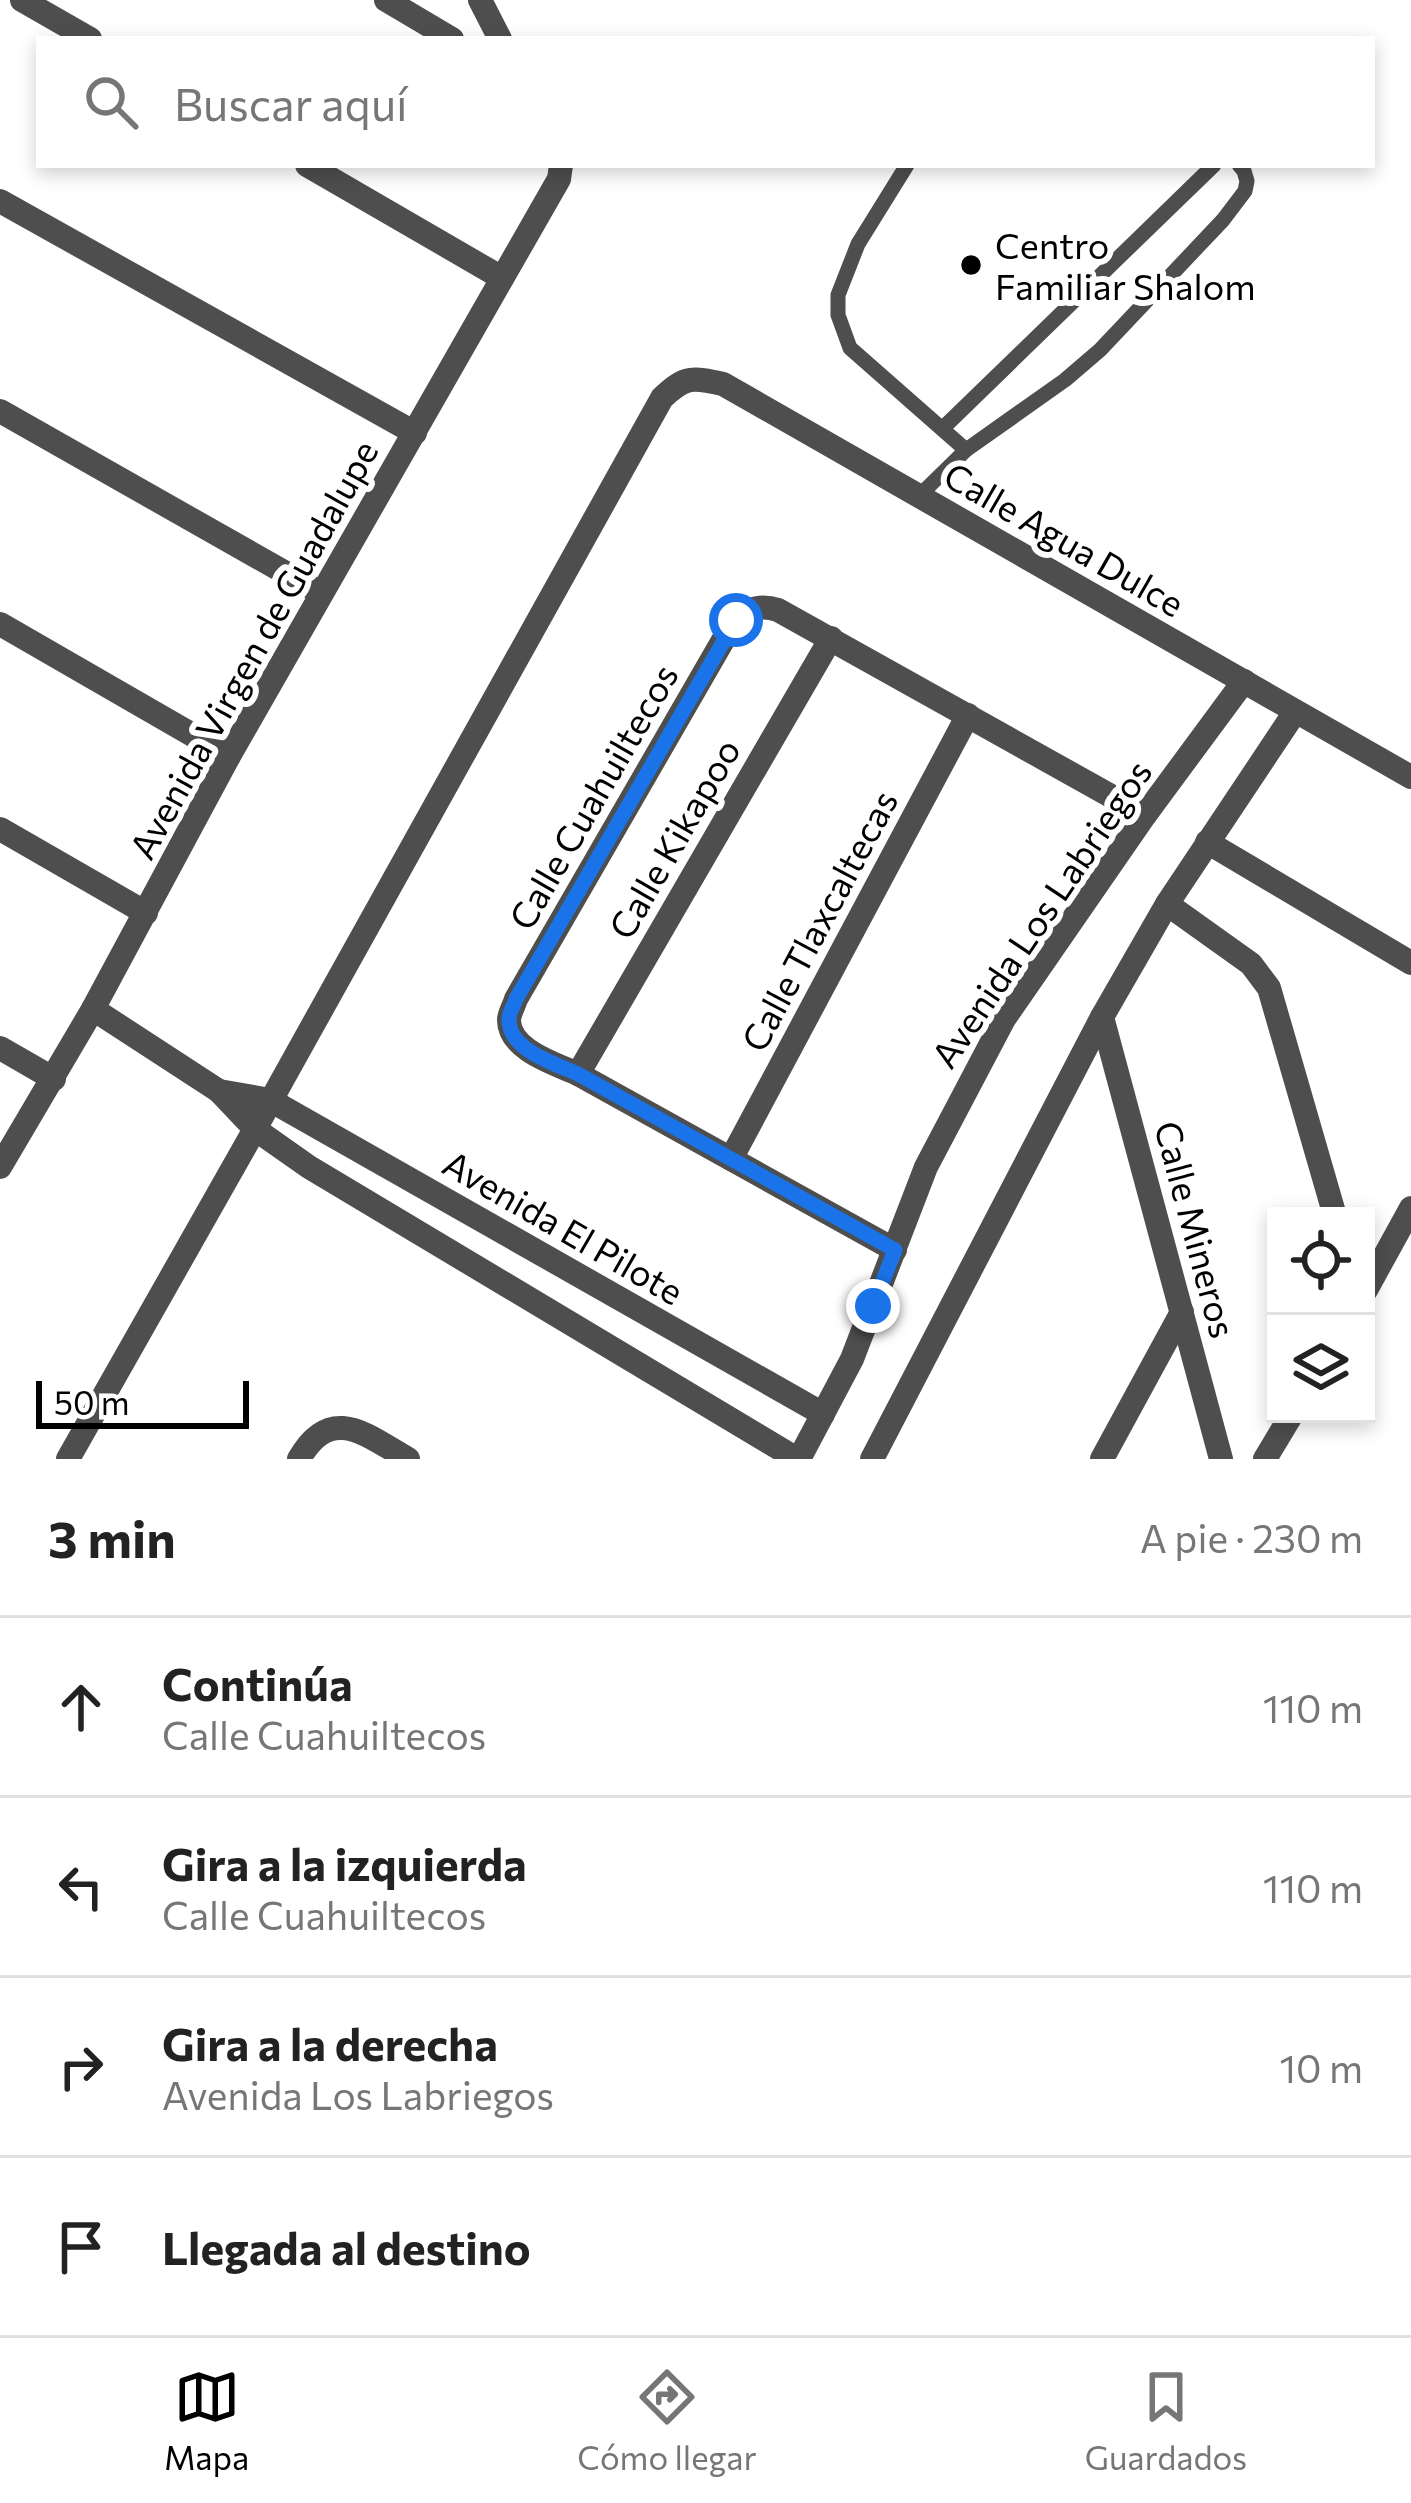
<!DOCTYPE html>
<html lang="es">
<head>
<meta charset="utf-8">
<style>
	:root { --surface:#fff; --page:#f2f2f2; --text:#222; --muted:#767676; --line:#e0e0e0; --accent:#000 }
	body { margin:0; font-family:Commissioner,sans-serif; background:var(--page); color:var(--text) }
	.controls { position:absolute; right:36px; bottom:36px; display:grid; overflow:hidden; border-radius:0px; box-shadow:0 6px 18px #0003 }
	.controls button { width:108px; height:108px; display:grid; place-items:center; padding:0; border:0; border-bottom:3px solid var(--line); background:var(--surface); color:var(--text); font:60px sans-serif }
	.scale { position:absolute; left:36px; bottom:30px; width:213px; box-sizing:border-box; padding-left:12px; border:6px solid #000; border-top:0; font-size:33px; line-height:42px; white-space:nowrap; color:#000; -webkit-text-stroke:9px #fff; paint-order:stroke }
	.stop { position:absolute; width:36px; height:36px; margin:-27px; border:9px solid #1a73e8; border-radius:50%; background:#fff }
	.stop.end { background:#1a73e8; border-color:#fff; box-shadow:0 3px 12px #0008 }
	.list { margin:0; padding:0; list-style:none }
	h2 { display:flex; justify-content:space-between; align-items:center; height:156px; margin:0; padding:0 48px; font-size:51px }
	h2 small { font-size:39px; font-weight:400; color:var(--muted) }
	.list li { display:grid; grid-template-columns:78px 1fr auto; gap:36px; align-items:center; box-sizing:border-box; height:180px; padding:0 48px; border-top:3px solid var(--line) }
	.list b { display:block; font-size:45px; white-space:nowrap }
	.list p { margin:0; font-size:39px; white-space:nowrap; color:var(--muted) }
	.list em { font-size:39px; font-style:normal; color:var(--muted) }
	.icon { flex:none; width:66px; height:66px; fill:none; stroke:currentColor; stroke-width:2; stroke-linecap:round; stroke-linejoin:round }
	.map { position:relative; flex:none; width:1411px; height:1459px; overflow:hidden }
	.search { position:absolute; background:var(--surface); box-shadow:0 6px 18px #0003; left:36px; right:36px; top:36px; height:132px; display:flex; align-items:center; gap:30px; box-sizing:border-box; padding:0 42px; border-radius:0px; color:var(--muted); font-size:45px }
	.sheet { height:876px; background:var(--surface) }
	nav { display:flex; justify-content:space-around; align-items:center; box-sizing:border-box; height:168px; border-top:3px solid var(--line); background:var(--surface); font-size:33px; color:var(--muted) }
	nav a { display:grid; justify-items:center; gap:6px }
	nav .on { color:var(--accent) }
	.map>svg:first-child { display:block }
</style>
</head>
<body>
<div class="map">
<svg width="1411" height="1459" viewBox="0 0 1411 1459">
	<rect width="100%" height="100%" fill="#fff"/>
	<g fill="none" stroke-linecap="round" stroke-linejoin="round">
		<g stroke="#4e4e4e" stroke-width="15">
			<polyline points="907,165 858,244 838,295 838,315 850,348 966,450"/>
			<polyline points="943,428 1214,165"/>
			<polyline points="919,496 966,450 1065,380 1100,350 1223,220 1245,191 1247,181 1244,171 1239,165"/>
		</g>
		<g stroke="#4e4e4e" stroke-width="24">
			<polyline points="22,0 90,39"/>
			<polyline points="386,0 452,39"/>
			<polyline points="480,0 500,39"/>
			<polyline points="307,165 502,278"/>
			<polyline points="0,201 415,433"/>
			<polyline points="0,411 321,593"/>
			<polyline points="0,624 229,756"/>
			<polyline points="0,829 146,913"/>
			<polyline points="1207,842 1411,963"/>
			<polyline points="1167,904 1251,964 1269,988 1335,1216"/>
			<polyline points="93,1009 219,1091 255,1129 309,1167 797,1459"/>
			<polyline points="1102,1017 1221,1459"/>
			<polyline points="0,1048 54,1079"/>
			<polyline points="578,1074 831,638"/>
			<polyline points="219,1091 270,1100 823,1414"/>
			<polyline points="731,1159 968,715"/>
			<polyline points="0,1167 93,1009 229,756 559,179 561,165"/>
			<path d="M895,1250L578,1074C556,1064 508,1050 509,1019C510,1012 514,1006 516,999L729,630C742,611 756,603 778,610L1145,815"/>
			<polyline points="1366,1290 1411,1208"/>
			<path d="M68,1459L255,1129L662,398C685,376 692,377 723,384L1411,777"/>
			<path d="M299,1459C331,1403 366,1435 408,1459"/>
			<polyline points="799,1459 852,1359 926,1167 1004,1019 1145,815 1244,681"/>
			<polyline points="872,1459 1102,1017 1167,904 1295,712"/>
			<polyline points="1102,1459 1182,1312"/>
			<polyline points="1265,1459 1292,1414"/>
		</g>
	</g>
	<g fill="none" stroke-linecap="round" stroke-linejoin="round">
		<path stroke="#1a73e8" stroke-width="15" d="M736,620L516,999C514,1006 509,1012 509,1019C508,1050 556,1064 578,1074L895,1250L873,1306"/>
	</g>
	<circle fill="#000" stroke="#fff" stroke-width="4.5" cx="971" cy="265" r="12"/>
	<g text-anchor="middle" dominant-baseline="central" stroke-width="12" stroke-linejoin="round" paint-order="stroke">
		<g font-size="36" fill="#000" stroke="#fff" text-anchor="start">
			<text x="995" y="244">Centro<tspan x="995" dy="41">Familiar Shalom</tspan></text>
		</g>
		<g font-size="36" fill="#000" stroke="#fff">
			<text transform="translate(1065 538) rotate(30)">Calle Agua Dulce</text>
			<text transform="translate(252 649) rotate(-61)">Avenida Virgen de Guadalupe</text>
			<text transform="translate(592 796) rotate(-60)">Calle Cuahuiltecos</text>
			<text transform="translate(673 838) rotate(-60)">Calle Kikapoo</text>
			<text transform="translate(1040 913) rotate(-56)">Avenida Los Labriegos</text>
			<text transform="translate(818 920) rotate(-62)">Calle Tlaxcaltecas</text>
			<text transform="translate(564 1226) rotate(30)">Avenida El Pilote</text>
			<text transform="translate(1197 1229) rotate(75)">Calle Mineros</text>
		</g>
	</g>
</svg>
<div class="controls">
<button><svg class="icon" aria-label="locate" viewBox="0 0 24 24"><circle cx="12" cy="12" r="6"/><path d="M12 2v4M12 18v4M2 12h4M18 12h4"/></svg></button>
<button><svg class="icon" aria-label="layers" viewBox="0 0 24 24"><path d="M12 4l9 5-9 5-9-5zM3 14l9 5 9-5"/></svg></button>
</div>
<div class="scale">50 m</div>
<div class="stop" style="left:736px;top:620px"></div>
<div class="stop end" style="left:873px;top:1306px"></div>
<div class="search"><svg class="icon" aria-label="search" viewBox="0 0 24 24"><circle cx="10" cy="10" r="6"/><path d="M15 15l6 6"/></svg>Buscar aquí</div>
</div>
<section class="sheet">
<h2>3 min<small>A pie · 230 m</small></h2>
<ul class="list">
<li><svg class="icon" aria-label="ahead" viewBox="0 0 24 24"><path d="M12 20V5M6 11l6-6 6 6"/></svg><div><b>Continúa</b><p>Calle Cuahuiltecos</p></div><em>110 m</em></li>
<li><svg class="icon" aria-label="left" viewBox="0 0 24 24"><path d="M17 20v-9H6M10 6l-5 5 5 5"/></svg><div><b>Gira a la izquierda</b><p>Calle Cuahuiltecos</p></div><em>110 m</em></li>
<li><svg class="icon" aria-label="right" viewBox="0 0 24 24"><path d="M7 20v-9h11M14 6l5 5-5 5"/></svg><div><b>Gira a la derecha</b><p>Avenida Los Labriegos</p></div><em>10 m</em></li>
<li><svg class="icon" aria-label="arrive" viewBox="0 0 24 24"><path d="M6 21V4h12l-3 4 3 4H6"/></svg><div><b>Llegada al destino</b></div></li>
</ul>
</section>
<nav>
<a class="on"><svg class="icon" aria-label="map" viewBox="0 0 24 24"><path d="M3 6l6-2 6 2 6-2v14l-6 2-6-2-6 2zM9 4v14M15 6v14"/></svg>Mapa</a>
<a><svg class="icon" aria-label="directions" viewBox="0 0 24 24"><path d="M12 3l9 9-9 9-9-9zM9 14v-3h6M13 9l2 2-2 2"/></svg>Cómo llegar</a>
<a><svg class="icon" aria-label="saved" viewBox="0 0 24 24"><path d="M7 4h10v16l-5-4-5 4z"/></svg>Guardados</a>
</nav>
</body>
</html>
